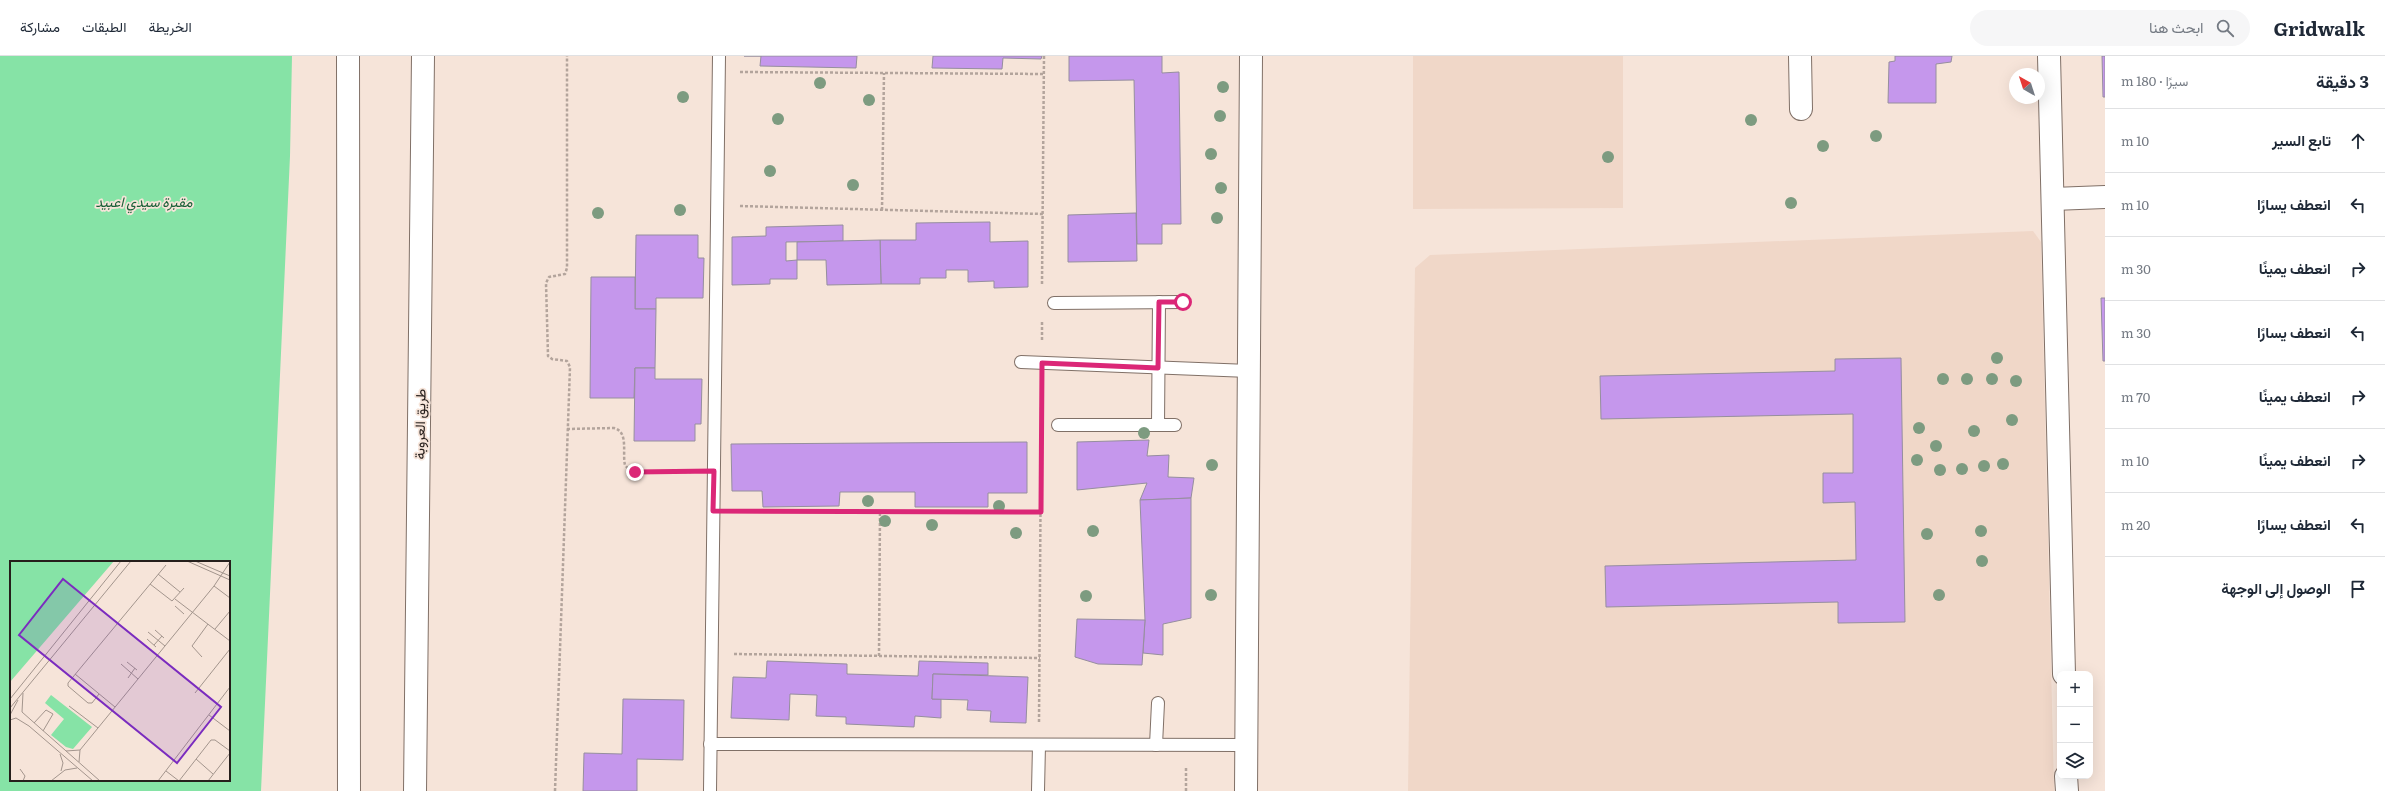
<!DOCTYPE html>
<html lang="ar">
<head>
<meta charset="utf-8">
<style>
	:root { --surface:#fff; --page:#f6f6f7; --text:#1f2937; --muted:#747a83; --line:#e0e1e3 }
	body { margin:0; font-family:Literata,Vazirmatn,serif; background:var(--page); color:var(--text); direction:rtl }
	.controls { position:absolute; right:12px; bottom:12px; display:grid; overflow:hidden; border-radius:8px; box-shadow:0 4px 16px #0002 }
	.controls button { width:36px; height:36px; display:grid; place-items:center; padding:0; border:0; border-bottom:1px solid var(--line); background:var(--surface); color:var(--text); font:20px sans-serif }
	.compass { position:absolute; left:2009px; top:12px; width:36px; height:36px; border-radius:50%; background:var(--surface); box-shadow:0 4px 16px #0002; rotate:321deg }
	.stop { position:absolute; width:12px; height:12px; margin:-9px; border:3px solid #db2777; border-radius:50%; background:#fff }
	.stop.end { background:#db2777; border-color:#fff; box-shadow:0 1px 4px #0008 }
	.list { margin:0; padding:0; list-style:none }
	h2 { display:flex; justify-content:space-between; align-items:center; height:52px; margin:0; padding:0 16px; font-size:17px }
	h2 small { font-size:13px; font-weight:400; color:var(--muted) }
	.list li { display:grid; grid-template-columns:26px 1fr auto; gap:12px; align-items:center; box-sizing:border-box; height:64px; padding:0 16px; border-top:1px solid var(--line) }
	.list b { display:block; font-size:15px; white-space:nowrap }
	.list em { font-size:13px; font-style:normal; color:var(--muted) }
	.icon { flex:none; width:22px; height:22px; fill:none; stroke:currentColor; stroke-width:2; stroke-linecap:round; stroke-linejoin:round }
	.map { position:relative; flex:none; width:2105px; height:735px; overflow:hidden; direction:ltr }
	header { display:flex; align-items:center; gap:24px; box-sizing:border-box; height:56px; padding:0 20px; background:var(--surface); border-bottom:1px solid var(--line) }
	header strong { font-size:19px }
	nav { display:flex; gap:22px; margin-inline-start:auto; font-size:14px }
	.search { width:280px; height:36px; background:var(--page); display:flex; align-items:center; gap:10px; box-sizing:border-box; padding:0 14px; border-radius:22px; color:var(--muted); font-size:15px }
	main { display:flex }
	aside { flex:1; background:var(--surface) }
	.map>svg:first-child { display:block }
</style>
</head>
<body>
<header>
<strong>Gridwalk</strong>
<div class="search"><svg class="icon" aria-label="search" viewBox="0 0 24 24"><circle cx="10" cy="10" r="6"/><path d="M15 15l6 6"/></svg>ابحث هنا</div>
<nav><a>الخريطة</a><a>الطبقات</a><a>مشاركة</a></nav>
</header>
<main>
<aside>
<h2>3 دقيقة<small>سيرًا · 180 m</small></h2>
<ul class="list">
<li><svg class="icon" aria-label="ahead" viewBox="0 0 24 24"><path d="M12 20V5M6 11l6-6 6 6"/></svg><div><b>تابع السير</b></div><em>10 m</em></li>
<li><svg class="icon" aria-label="left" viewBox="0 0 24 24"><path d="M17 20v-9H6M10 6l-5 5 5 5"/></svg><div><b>انعطف يسارًا</b></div><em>10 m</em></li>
<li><svg class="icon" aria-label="right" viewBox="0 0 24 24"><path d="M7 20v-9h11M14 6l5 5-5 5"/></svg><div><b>انعطف يمينًا</b></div><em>30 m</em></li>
<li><svg class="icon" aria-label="left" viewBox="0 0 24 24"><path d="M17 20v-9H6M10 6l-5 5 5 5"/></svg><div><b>انعطف يسارًا</b></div><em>30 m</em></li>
<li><svg class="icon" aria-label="right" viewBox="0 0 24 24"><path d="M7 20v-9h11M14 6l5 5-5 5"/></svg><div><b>انعطف يمينًا</b></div><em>70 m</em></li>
<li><svg class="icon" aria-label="right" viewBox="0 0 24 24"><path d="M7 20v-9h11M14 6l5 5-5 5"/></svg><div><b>انعطف يمينًا</b></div><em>10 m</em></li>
<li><svg class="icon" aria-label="left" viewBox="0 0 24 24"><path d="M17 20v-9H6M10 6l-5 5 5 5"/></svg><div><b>انعطف يسارًا</b></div><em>20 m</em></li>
<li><svg class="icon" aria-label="arrive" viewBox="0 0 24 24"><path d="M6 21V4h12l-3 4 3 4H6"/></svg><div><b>الوصول إلى الوجهة</b></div></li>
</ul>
</aside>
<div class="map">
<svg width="2105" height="735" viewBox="0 0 2105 735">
	<rect width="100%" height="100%" fill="#f6e4d9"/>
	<g fill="#f0d7c8">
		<polygon points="1413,0 1623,0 1623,152 1413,153"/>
		<polygon points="2033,175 2041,186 2054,735 1408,735 1415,212 1430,199"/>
	</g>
	<path fill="#86e3a6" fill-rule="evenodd" d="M0,0H292L290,100L261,735H0ZM11,506H229V724H11Z"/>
	<g fill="#c597ec" stroke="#968e9e">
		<polygon points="744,0 857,0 856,12 760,10 761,0"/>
		<polygon points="933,0 1042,0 1041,3 1003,2 1002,13 932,12"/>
		<polygon points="1069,0 1162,0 1162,17 1179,16 1181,168 1162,168 1162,188 1137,188 1134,24 1069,25"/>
		<polygon points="1895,0 1952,0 1951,6 1936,8 1936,47 1888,47 1889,6 1895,5"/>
		<polygon points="2102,0 2105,0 2105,41 2103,41"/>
		<polygon points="1136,157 1137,205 1068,206 1068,159"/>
		<polygon points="990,166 990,186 1028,185 1028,231 994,232 994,225 968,226 968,214 946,214 946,222 920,222 920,228 881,228 880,184 916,184 916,167"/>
		<polygon points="843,169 843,185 786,186 786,205 797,204 797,223 770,223 770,228 732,229 732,181 766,180 766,171"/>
		<polygon points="636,179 698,179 698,202 704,202 703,242 656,242 656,253 635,253"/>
		<polygon points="880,184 881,228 827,229 826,204 797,204 797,186"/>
		<polygon points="591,221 635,221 635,253 656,253 655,312 635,312 634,342 590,342"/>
		<polygon points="2101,242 2105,242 2105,305 2103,305"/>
		<polygon points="1901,302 1905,566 1838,567 1838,546 1606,551 1605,510 1856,504 1855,446 1823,447 1823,417 1853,417 1853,358 1601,363 1600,320 1835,315 1835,303"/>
		<polygon points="635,312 655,312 655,323 702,323 701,368 695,368 695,385 634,385"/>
		<polygon points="1149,384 1147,400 1169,399 1168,421 1194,422 1191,442 1140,444 1147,427 1077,434 1077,386"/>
		<polygon points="1027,386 1027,437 988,437 988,451 915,451 915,436 840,436 839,450 763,451 762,435 732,435 731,388"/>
		<polygon points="1191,442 1191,562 1163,568 1163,599 1143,597 1145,564 1140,444"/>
		<polygon points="1077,563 1145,564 1142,609 1098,608 1075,601"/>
		<polygon points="767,605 847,608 847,618 918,620 919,605 988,607 988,619 933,618 932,643 941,643 941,662 915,660 914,671 846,668 846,661 816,660 817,639 790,638 789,664 731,662 733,621 766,622"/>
		<polygon points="933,618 1028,621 1026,667 990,666 991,655 967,654 968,644 932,643"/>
		<polygon points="623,643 684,644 683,704 637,703 637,735 583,735 584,697 622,698"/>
	</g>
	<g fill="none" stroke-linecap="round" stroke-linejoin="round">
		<defs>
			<g id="lane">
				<polyline points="1054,247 1183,246"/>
				<polyline points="1021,306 1249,315"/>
				<polyline points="1058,369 1175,369"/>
				<polyline points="1158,369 1159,246"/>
				<polyline points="710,688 1247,689"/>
				<polyline points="1156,689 1158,647"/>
				<polyline points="710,735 719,0"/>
				<polyline points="1038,735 1039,689"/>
			</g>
			<g id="street">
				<polyline points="1800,0 1801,53"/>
				<polyline points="2049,0 2064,618"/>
				<polyline points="2053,143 2105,141"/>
				<polyline points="2066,720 2067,735"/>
				<polyline points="1246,735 1251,0"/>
			</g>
			<g id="highway">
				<polyline points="348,0 349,735"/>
				<polyline points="415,735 423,0"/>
			</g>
		</defs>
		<use href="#lane" stroke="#807067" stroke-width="14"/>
		<use href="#street" stroke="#807067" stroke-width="24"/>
		<use href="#highway" stroke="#807067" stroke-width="24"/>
		<g stroke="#b3a49c" stroke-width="2.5" stroke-dasharray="3 2" stroke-linecap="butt">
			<polyline points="740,16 1044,18"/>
			<polyline points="740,150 1043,158"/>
			<polyline points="882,154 884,17"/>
			<polyline points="1042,228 1044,0"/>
			<polyline points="1042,284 1042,265"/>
			<polyline points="1041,354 1042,329"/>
			<path d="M567,373L614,372C629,376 622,397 625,409L630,415L691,416"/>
			<polyline points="735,455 1041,456"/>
			<polyline points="734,598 1040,602"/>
			<polyline points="879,600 880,456"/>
			<polyline points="1039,666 1041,383"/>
			<polyline points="555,735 570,311 567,305 552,303 548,300 546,227 549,221 565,218 567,212 567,0"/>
			<polyline points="1186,735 1186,712"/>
		</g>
		<use href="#lane" stroke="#fff" stroke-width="12"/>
		<use href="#street" stroke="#fff" stroke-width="22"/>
		<use href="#highway" stroke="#fff" stroke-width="22"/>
	</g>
	<g fill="#7d9b80">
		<circle cx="820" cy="27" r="6"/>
		<circle cx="1223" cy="31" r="6"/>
		<circle cx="683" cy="41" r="6"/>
		<circle cx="869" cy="44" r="6"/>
		<circle cx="1220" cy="60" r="6"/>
		<circle cx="778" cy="63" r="6"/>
		<circle cx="1751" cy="64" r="6"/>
		<circle cx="1876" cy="80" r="6"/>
		<circle cx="1823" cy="90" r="6"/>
		<circle cx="1211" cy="98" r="6"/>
		<circle cx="1608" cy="101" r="6"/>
		<circle cx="770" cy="115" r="6"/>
		<circle cx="853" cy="129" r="6"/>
		<circle cx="1221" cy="132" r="6"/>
		<circle cx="1791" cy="147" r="6"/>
		<circle cx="680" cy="154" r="6"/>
		<circle cx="598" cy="157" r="6"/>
		<circle cx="1217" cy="162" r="6"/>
		<circle cx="1997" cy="302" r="6"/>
		<circle cx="1943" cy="323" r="6"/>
		<circle cx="1967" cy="323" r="6"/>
		<circle cx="1992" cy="323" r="6"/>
		<circle cx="2016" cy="325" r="6"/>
		<circle cx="2012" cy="364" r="6"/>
		<circle cx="1919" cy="372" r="6"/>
		<circle cx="1974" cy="375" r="6"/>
		<circle cx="1144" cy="377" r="6"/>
		<circle cx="1936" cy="390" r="6"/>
		<circle cx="1917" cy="404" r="6"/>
		<circle cx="2003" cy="408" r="6"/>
		<circle cx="1212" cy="409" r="6"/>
		<circle cx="1984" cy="410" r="6"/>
		<circle cx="1962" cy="413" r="6"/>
		<circle cx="1940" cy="414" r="6"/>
		<circle cx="868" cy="445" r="6"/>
		<circle cx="999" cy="450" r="6"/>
		<circle cx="885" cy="465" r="6"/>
		<circle cx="932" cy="469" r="6"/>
		<circle cx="1093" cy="475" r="6"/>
		<circle cx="1981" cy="475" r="6"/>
		<circle cx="1016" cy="477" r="6"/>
		<circle cx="1927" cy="478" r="6"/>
		<circle cx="1982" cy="505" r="6"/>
		<circle cx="1211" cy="539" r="6"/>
		<circle cx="1939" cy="539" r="6"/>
		<circle cx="1086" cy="540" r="6"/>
	</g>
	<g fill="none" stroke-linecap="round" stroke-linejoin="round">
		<polyline stroke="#db2777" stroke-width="5" points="635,416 714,415 713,455 1041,456 1042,307 1158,312 1159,246 1183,246"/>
	</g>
	<g text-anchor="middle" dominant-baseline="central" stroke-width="3.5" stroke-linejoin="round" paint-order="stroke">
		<g font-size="14" font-style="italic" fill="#1a6038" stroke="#f6e4d9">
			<text x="144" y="145">مقبرة سيدي اعبيد</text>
		</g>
		<g font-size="14" fill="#261f1c" stroke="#f6e4d9">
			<text transform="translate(419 368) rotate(-89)">طريق العروبة</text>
		</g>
	</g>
	<g transform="translate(10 505)">
		<rect width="220" height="220" fill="#f6e4d9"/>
		<path d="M0,0H104L0,121ZM41,134L82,166L63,188L56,186L41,174L54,158L35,142Z" fill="#86e3a6"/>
		<path fill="none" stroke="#a3958d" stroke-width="1" d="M177,0L220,19M185,0L220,15M148,13L170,31M140,23L162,40L174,27M204,25L220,37M165,38L220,80M165,45L174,53M205,68L220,50M145,69L154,77M138,71L155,85M137,78L146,86M144,84L152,75M192,96L182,85L198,63M117,101L127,109M111,103L128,118M65,113L105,146M118,117L125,107M13,132L12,151L90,220M185,132L220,88M89,133L82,142H78L58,125V122L156,4M0,138L111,0M59,145L88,167M0,147L121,0M0,154L8,139M199,154L220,170M0,159L6,157L19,165L83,220M24,162L36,149L43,153L33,170M56,190L70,189M50,193L53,202L51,210M186,198L203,213M69,201L70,189L204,25L220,1M10,208L15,215L13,220M156,210L169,220M41,220L55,209L67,207M148,220L220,126M169,220L201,179H205L220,190M198,220L220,192"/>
		<path fill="#7b2cbf" fill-opacity="0.15" stroke="#7b2cbf" stroke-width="2" d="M53,18L211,146L167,202L9,74Z"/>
		<rect width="220" height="220" fill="none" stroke="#261f1c" stroke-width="2"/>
	</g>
</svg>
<div class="controls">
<button>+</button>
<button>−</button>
<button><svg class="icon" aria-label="layers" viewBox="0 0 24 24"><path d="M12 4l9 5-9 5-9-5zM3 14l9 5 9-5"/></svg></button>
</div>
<svg class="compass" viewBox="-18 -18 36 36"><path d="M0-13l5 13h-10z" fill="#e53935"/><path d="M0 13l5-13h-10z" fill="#747a83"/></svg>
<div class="stop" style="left:1183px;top:246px"></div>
<div class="stop end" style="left:635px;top:416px"></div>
</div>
</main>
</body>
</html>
